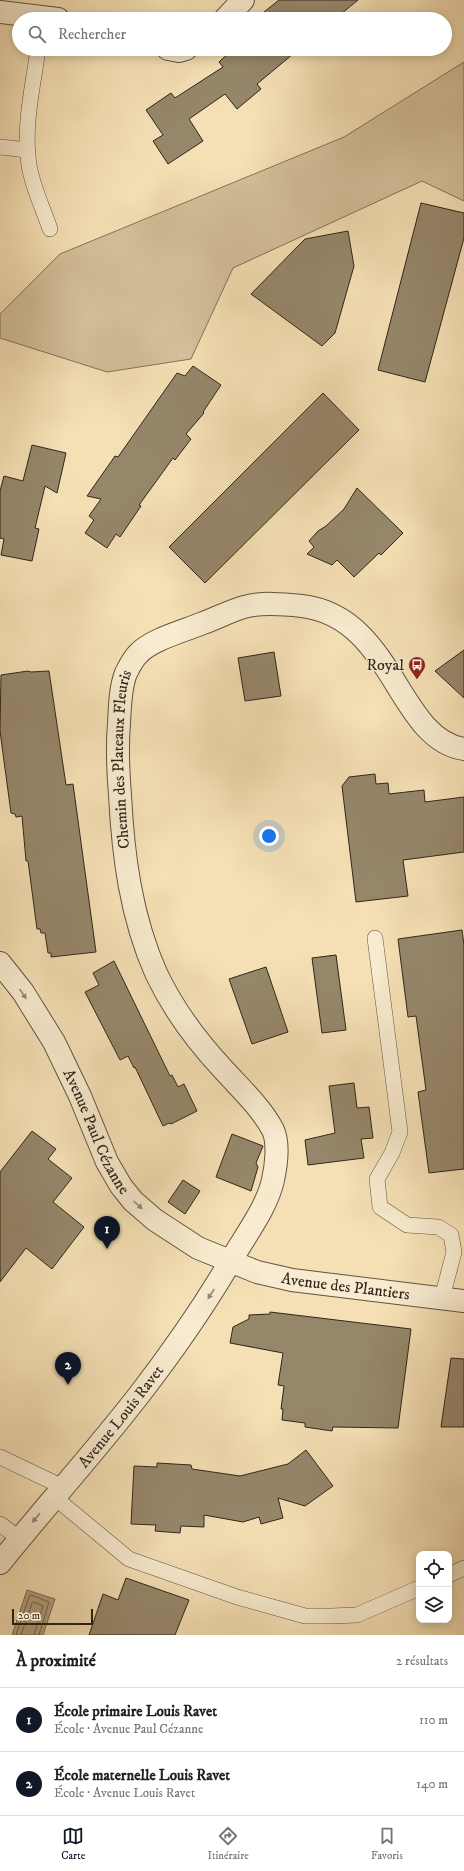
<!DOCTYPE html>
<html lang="fr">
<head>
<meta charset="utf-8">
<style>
	:root { --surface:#fff; --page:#f2f2f2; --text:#202124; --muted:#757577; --line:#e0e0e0; --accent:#111827 }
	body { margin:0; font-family:"IM FELL DW Pica",serif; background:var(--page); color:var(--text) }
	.controls { position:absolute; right:12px; bottom:12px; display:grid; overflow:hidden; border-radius:8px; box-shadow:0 2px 10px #0003 }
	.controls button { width:36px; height:36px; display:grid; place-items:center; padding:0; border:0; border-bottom:1px solid var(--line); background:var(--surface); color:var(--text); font:20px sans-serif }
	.scale { position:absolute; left:12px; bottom:10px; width:81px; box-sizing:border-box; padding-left:4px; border:2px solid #30261a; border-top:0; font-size:11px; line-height:14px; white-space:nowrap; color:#30261a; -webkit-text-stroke:3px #f8ebcf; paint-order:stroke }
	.you { position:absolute; left:269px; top:836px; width:14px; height:14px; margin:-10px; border:3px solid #fff; border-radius:50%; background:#1a73e8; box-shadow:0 0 0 6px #1a73e833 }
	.badge { display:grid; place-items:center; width:26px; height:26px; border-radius:50%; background:var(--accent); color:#fff; font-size:13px; font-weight:700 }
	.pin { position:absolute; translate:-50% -33px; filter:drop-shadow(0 1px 2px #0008) }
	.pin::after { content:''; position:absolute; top:21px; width:14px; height:12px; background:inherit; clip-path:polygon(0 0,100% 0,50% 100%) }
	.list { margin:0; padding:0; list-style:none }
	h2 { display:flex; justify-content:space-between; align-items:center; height:52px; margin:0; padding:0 16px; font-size:17px }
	h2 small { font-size:13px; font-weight:400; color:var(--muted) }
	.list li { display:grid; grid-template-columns:26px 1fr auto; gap:12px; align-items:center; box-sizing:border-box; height:64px; padding:0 16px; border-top:1px solid var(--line) }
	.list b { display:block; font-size:15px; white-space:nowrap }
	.list p { margin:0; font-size:13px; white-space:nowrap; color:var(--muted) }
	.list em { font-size:13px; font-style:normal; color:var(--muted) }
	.icon { flex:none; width:22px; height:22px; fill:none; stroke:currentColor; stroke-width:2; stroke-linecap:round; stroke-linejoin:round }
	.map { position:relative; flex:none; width:464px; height:1635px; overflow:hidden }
	.search { position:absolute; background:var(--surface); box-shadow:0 2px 10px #0003; left:12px; right:12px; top:12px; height:44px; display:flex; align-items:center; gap:10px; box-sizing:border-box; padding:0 14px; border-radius:22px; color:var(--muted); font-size:15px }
	.sheet { height:180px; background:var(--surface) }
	nav { display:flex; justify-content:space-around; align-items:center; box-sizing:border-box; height:56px; border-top:1px solid var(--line); background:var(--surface); font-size:11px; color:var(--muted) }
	nav a { display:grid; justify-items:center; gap:2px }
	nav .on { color:var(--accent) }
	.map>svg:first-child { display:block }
</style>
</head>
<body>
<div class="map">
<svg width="464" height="1635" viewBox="0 0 464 1635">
	<rect width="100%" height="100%" fill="#f5e0b5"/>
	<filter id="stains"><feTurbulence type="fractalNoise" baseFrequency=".005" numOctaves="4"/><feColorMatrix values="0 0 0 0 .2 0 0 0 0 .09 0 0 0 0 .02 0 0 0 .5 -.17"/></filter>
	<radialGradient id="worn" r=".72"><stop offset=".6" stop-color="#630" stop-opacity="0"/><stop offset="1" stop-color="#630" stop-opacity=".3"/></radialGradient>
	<polygon fill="#d4c09b" stroke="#82735a" points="464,62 464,201 422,181 233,268 191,359 107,372 0,338 0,314 60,254 344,137"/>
	<polygon fill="#b2a180" stroke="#7e7057" points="27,1590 55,1599 43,1635 12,1635"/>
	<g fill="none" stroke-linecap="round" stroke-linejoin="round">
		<g stroke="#71644d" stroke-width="1">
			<polyline points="16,1635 29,1597 31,1595 49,1602 39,1635"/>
			<polyline points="21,1635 32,1603 34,1602 43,1606 34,1635"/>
		</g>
	</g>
	<g fill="#96876b" stroke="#30261a">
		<polygon points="279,0 358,0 335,19 262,19 259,16"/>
		<polygon points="233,49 299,49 257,84 261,89 237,109 225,94 189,119 203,141 168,164 153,141 163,135 146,110 171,93 175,98 223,67 219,62"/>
		<polygon points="421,203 464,213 464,238 425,382 378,370"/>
		<polygon points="348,231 354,266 335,333 322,346 251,294 305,239"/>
		<polygon points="193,366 221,385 203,412 204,413 186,434 191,439 175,460 173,458 139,505 141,506 120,537 116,534 107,548 85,533 94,520 89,516 101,499 87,496 115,456 118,457 177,373 185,376"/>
		<polygon points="323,393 359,430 205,583 169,547"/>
		<polygon points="32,445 66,453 57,493 45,486 35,528 39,529 32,561 1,555 4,539 0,538 0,491 4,476 23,481"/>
		<polygon points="357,488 403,533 381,555 379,553 354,577 337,560 332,565 307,554 314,547 309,541 318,531 326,526 344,509"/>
		<polygon points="464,650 464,698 435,671"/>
		<polygon points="274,652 281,696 245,701 238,658"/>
		<polygon points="28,671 31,672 49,671 66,785 73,784 96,952 51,957 51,953 48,953 45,933 41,933 40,929 37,929 28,861 26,861 22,816 16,817 15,814 11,813 0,731 1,675"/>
		<polygon points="375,774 376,784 388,783 389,794 424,790 425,802 464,797 464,852 403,860 408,896 356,902 342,786 349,777"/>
		<polygon points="462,930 464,945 464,1169 429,1173 418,1092 426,1090 416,1016 408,1017 398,939"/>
		<polygon points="336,955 346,1030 322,1033 312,958"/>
		<polygon points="114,961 170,1076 172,1075 178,1087 184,1084 197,1111 171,1124 169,1123 163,1126 135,1067 134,1068 128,1056 120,1060 85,992 99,985 93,973"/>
		<polygon points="266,967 288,1032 252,1044 229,979"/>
		<polygon points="354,1083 357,1108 369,1107 373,1138 361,1139 364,1158 308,1165 305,1140 335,1133 329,1086"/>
		<polygon points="32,1131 56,1149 48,1159 72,1178 53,1202 84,1227 52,1269 26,1248 0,1282 0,1172"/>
		<polygon points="232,1134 263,1146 256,1163 258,1167 251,1191 216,1177"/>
		<polygon points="183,1180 200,1191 185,1214 168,1202"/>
		<polygon points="270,1312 411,1329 398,1428 333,1427 332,1431 305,1427 305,1423 282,1420 283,1409 281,1409 284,1386 278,1385 283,1353 230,1343 233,1327 249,1319 249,1315 270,1314"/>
		<polygon points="451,1358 464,1359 464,1427 441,1427"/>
		<polygon points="306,1450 333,1486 305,1506 278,1498 283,1518 261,1524 259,1517 243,1522 204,1515 204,1527 181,1526 180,1533 155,1531 156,1525 131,1524 134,1466 157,1467 157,1463 191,1465 192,1469 240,1476 288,1464"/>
		<polygon points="126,1578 189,1600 175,1635 89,1635 103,1594 118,1600"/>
	</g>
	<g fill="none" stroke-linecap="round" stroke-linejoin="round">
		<defs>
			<g id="service">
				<path d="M38,49C33,87 23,126 29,165C32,186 43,208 50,229"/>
				<polyline points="0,147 27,150"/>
				<polyline points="375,938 400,1132 392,1153 377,1179 380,1207 407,1225 438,1227 451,1235 454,1252 442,1298"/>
				<polyline points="0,1457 63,1487"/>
				<polyline points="54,1497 129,1559 237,1597 305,1616 331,1616 357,1615 419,1588"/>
				<polyline points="0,1524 20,1539"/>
				<polyline points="449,1575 464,1568"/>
			</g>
			<g id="minor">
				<polyline points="0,12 58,19"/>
				<polyline points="225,19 243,0"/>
				<polyline points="168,49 179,51 186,49"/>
				<path id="s1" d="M0,963L23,992L54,1042L80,1096L107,1162L121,1186L133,1201L155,1220L198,1248L257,1272L292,1280L464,1301"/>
				<path id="s2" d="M0,1563C45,1507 94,1453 139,1395C173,1351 205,1305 233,1257C247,1233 267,1207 273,1180C276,1166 279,1143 273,1130C261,1107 239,1087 222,1068C196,1040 172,1007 156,973C131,917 123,855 120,795C118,771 117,747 119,723C120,707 120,688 126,673C129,667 134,658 138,654C152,639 184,631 203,623C217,618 230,611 244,607C261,602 283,604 302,606C394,617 397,739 464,749"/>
			</g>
		</defs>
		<use href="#service" stroke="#615441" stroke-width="16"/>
		<use href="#minor" stroke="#615441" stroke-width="24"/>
		<use href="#service" stroke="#f8ebcf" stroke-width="15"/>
		<use href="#minor" stroke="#f8ebcf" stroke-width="22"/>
	</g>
	<defs><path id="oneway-solid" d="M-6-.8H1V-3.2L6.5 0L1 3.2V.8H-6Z"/></defs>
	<g fill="#948874">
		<use href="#oneway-solid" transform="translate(23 994) rotate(56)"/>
		<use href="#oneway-solid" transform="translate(138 1205) rotate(42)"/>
		<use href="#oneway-solid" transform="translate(211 1294) rotate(123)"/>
		<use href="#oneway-solid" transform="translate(36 1518) rotate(129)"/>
	</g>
	<defs>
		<symbol id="bus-pin" viewBox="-11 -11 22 30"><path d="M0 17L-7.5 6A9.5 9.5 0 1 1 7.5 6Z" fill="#8f2418" stroke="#f8ebcf"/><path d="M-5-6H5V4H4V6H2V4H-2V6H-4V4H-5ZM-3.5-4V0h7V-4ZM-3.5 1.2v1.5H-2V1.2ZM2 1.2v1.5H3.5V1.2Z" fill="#fff"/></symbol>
	</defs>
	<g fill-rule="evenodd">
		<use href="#bus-pin" x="407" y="655" width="20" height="27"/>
	</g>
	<g text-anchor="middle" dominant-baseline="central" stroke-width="3" stroke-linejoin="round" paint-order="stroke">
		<g font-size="16" fill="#30261a" stroke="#f8ebcf" text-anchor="end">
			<text x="404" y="665">Royal</text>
		</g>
		<g font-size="16" fill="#30261a" stroke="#f8ebcf">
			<text stroke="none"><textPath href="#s2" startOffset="938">Chemin des Plateaux Fleuris</textPath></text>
			<text stroke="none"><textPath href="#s1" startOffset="195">Avenue Paul Cézanne</textPath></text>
			<text stroke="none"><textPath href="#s1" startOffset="508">Avenue des Plantiers</textPath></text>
			<text stroke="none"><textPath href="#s2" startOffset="190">Avenue Louis Ravet</textPath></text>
		</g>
	</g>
	<rect width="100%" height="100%" filter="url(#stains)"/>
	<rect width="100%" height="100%" fill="url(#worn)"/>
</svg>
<div class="controls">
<button><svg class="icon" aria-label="locate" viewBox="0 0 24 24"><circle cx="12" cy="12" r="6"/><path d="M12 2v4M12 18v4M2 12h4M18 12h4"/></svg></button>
<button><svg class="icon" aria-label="layers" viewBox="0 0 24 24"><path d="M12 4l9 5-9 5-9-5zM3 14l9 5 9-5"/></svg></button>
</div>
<div class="scale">20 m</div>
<div class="you"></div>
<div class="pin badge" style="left:107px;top:1249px">1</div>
<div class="pin badge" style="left:68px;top:1385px">2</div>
<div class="search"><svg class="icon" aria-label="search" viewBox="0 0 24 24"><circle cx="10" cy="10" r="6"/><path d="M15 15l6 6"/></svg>Rechercher</div>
</div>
<section class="sheet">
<h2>À proximité<small>2 résultats</small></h2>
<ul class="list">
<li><span class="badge">1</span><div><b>École primaire Louis Ravet</b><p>École · Avenue Paul Cézanne</p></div><em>110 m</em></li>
<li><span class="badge">2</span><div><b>École maternelle Louis Ravet</b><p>École · Avenue Louis Ravet</p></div><em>140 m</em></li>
</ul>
</section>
<nav>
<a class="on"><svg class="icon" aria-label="map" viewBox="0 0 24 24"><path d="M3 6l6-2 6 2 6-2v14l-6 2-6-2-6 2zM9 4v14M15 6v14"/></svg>Carte</a>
<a><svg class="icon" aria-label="directions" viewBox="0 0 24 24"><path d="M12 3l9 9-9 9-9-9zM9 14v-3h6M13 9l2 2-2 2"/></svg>Itinéraire</a>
<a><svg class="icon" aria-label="saved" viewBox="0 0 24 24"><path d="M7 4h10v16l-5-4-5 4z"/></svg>Favoris</a>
</nav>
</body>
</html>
